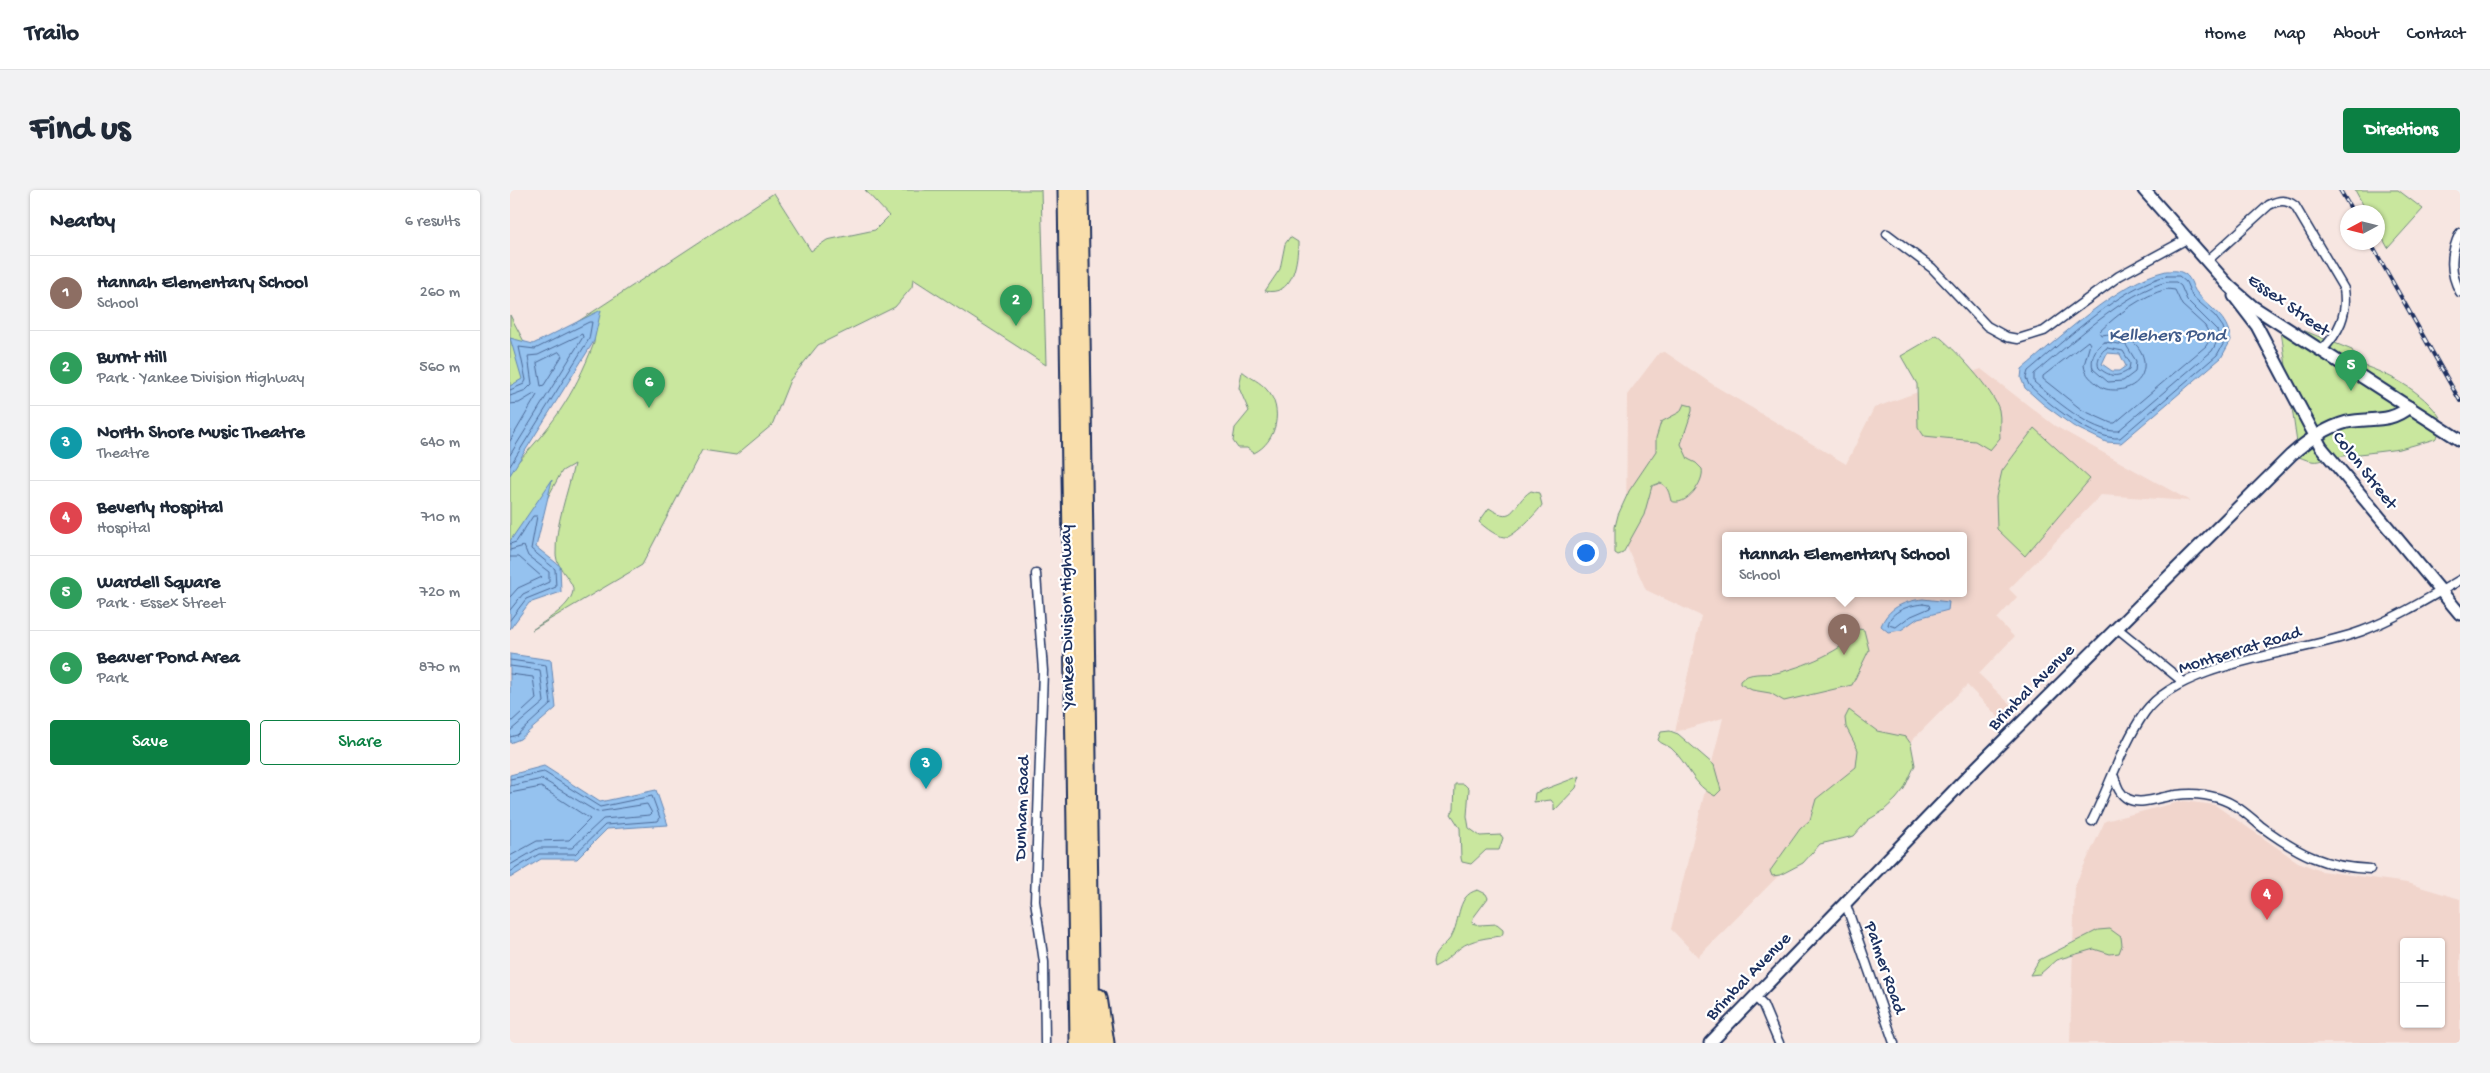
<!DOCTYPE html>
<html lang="en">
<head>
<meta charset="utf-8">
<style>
	:root { --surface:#fff; --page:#f2f2f3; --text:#1f2937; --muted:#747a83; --line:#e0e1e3; --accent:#0b8043 }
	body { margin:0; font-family:"Gochi Hand",sans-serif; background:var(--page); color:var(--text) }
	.controls { position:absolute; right:15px; bottom:15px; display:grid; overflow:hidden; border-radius:5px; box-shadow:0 1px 4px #0004 }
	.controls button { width:45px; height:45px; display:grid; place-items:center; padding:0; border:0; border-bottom:1px solid var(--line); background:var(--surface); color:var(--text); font:25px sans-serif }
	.compass { position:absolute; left:1830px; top:15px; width:45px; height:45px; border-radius:50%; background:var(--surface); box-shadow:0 1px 4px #0004; rotate:263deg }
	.you { position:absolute; left:1075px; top:362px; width:18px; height:18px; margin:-12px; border:4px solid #fff; border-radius:50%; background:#1a73e8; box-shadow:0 0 0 8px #1a73e833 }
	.badge { display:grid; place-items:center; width:32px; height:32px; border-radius:50%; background:var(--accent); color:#fff; font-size:16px; font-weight:700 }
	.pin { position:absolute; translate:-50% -41px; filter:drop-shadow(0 1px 2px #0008) }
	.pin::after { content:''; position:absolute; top:26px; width:18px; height:15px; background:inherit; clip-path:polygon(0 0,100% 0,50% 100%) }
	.popup { position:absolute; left:1212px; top:342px; width:245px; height:65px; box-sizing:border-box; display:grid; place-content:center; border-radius:5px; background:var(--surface); filter:drop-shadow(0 1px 4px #0005); font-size:16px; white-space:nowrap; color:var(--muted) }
	.popup b { font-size:19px; color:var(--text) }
	.popup::after { content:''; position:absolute; left:50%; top:100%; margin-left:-10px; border:10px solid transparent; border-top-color:var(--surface) }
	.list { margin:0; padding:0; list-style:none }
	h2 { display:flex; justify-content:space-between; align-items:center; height:65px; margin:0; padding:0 20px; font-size:21px }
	h2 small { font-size:16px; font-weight:400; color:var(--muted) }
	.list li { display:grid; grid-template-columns:32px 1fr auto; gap:15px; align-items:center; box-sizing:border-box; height:75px; padding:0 20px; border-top:1px solid var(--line) }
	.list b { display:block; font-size:19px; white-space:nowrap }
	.list p { margin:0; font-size:16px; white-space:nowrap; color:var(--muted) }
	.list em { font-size:16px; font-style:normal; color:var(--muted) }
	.actions { display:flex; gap:10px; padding:15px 20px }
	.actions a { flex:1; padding:11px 0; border:1px solid var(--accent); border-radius:5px; text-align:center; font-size:18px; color:var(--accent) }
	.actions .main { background:var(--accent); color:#fff }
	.map { position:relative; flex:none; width:1950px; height:853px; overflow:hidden; border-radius:5px }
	header { display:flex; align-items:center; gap:30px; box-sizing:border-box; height:70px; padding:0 25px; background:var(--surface); border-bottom:1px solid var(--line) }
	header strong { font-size:24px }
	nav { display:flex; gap:28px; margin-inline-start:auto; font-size:18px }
	.intro { display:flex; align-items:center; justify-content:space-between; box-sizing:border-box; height:120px; padding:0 30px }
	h1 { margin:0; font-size:35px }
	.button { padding:12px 22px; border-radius:5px; background:var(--accent); color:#fff; font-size:18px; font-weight:700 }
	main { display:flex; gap:30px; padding:0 30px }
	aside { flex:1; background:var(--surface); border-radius:5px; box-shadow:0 1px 4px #0004 }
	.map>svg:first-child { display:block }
</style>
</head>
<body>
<header>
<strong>Trailo</strong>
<nav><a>Home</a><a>Map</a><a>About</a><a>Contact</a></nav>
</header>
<div class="intro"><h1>Find us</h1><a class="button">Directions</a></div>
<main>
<aside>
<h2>Nearby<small>6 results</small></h2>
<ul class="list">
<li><span class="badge" style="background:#8d6e63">1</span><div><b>Hannah Elementary School</b><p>School</p></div><em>260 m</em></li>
<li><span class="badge" style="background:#2e9e5b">2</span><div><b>Burnt Hill</b><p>Park · Yankee Division Highway</p></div><em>560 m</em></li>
<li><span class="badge" style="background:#0f9aa8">3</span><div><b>North Shore Music Theatre</b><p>Theatre</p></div><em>640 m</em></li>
<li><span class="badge" style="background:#e0444e">4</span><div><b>Beverly Hospital</b><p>Hospital</p></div><em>710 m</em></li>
<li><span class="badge" style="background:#2e9e5b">5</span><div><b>Wardell Square</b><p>Park · Essex Street</p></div><em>720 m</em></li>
<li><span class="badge" style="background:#2e9e5b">6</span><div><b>Beaver Pond Area</b><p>Park</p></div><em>870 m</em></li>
</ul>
<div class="actions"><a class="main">Save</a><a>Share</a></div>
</aside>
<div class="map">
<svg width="1950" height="853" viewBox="0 0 1950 853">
	<rect width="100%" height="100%" fill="#f7e6e1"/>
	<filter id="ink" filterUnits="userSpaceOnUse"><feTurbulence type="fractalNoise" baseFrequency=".02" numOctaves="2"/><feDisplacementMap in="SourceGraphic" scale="10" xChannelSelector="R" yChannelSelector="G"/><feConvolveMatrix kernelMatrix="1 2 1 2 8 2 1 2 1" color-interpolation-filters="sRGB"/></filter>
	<g filter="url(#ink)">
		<g fill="#f1d5cc" fill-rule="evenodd">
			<path d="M1155,162L1205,196L1336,274L1364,218L1471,179L1545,236L1680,311L1591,305L1499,399L1507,407L1487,429L1504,447L1469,484L1508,522L1496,535L1457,495L1188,767L1161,739L1213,528L1165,542L1191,426L1136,400L1116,355L1117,205L1149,163ZM1215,346H1453V404H1215Z"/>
			<path d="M1673,611L1705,615L1788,672L1811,681L1897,693L1950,709V853H1560L1565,695L1595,631ZM1894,752H1931V834H1894Z"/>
		</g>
		<g fill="#c9e79e" stroke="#728b7e">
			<path d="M355,0H531L536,175L403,89L402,97L385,117L308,155L280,190L262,235L226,265L192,260L132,375L22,440C34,431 60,418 63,401C65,392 47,380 46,365C45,334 58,303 64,274L52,281L0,377V280C41,238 63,208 84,153V149L0,213V125L20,163L264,3L301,61L317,50L365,40L379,26Z"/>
			<polygon points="1845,0 1888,0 1913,19 1878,58 1868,40 1868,22 1857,22"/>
			<path d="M780,47L788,52V55C787,76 782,106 755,101L770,79L775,54Z"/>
			<path d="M1771,141H1795L1842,160L1849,174C1882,185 1919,204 1935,236L1925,249L1890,259L1817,268C1807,274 1799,271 1789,267Z"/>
			<path d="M1427,145C1442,156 1485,202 1489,220C1491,229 1489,239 1490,248L1480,260L1465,251L1414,246L1408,237L1407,194L1391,166Z"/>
			<path d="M732,181C740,188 751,192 757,200C774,218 767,252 744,263L737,258H728L723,251L725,238L739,221L729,198Z"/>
			<path d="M1174,214L1182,216V221L1171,254L1178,269L1186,273L1192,279C1195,291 1176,318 1161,311C1159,303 1158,296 1150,293L1142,296L1134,325L1113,363L1108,365L1105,363V337L1108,325L1119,301L1146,261V248L1151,232L1170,222Z"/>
			<polygon points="1524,238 1580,289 1515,366 1487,339 1486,307 1492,281"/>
			<path d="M1021,301L1029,303L1032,315C1028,322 1004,346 997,347C988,348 976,338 969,332L979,318C1006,336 1002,313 1021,301Z"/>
			<path d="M1349,439L1354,440L1359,460L1342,495L1274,511L1260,503L1242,500L1230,494V491C1239,481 1254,485 1266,483C1290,478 1337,460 1349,439Z"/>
			<polygon points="1339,520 1367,541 1396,547 1401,554 1405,575 1394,599 1386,609 1373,621 1358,630 1344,646 1310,654 1293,673 1270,685 1262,686 1260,681 1290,639 1300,630 1306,609 1346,577 1348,560 1336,537 1335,528"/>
			<path d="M1160,541L1168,544L1204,575L1211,600L1205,606C1183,596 1178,573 1161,558C1157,555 1151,554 1148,550L1151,542Z"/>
			<polygon points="1070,586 1066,598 1044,621 1044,614 1041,610 1024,612 1025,603"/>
			<polygon points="945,594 954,594 959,599 957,626 959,638 970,646 991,645 993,648 989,660 976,660 961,674 952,672 951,668 950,638 941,624 944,619"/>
			<path d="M968,700L976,704L978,708L963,728L962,733L969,735L987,734L993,739V743L991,746C977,748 962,749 950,758C941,765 935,772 924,777C920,766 931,758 938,751C952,736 944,705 968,700Z"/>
			<polygon points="1600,739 1611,747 1612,755 1609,763 1600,764 1584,759 1546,770 1530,784 1520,785 1529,770 1588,740"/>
		</g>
		<g fill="#95c2ef" stroke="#6487b5" fill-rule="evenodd">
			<path d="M1656,81C1660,81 1667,80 1671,82C1682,86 1681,96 1687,103C1703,122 1716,124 1721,150L1711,168L1611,253L1596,252L1563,236L1533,214L1515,198L1511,188L1512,179C1551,147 1608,92 1656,81ZM1597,163L1610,164L1616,176L1609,181H1602L1592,174Z"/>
			<polygon points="91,120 84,151 0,285 0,196 12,189 0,148 23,154"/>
			<polygon points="42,290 26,357 50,376 51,402 19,413 0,439 0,351"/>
			<path d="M1413,409L1439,412L1438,420L1408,428L1391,440L1378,442L1371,436C1378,418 1394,411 1413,409Z"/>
			<polygon points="0,464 41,470 46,518 10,549 0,553"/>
			<polygon points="34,576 90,612 146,600 158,635 97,639 67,669 31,669 0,688 0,585"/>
		</g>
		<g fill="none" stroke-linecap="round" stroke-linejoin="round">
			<g stroke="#4c6a98" stroke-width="1">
				<path d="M1656,86H1669L1676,92L1682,106L1705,126L1713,137L1716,149L1707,165L1610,248C1582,250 1539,214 1519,195L1516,188L1518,181C1554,151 1612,96 1656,86Z"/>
				<path d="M1657,92H1666L1671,96L1677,110L1707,140L1709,148L1702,161L1608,241C1582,243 1543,208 1524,192V184C1558,156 1616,101 1657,92Z"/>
				<path d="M1657,99L1665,100L1672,115L1695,136L1701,147L1696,156L1605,233H1601L1572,220L1533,189V186L1578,151L1580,154L1574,175C1575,185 1582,190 1590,196C1595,200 1601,200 1608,200C1651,195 1638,137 1591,145L1589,142C1608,124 1631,106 1657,99Z"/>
				<path d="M1595,152L1616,155L1626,171L1625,182L1613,191L1598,192L1583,179C1580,169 1585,156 1595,152Z"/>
				<path d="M1597,158L1613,161L1620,173L1619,180C1607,188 1600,187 1589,178C1586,172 1590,161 1597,158Z"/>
				<polygon points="49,162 52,166 34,195 31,196 27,173"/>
				<polyline points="0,200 14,194 16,190 9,157 25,159 79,132 82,132 79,149 0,276"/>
				<polyline points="0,206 16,200 22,194 18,166 28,165 72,144 73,147 0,265"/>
				<polyline points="0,214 9,213 24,204 27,205 0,251"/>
				<polyline points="0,354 6,352 23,326 27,326 21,359 45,379 46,397 16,409 0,430"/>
				<polyline points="0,360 14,356 18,366 39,382 39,392 13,404 0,420"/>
				<polyline points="0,367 9,367 32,387 8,398 0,407"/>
				<path d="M1413,414L1419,415L1420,418L1399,427L1386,437L1378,435C1380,421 1400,415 1413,414Z"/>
				<polyline points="0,470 36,475 41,514 7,545 0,547"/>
				<polyline points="0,476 30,480 34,512 0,541"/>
				<polyline points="0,484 23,487 26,509 0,533"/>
				<polyline points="0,589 34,582 90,617 142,606 150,628 148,631 95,635 65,664 29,664 0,682"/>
				<polyline points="0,596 32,589 87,622 137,614 142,623 140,625 93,629 62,658 29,658 0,675"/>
				<polyline points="0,603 31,597 80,629 59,650 27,651 0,666"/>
			</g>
			<defs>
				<g id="street">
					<path d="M1950,43C1940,63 1939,82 1950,102"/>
					<polyline points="1377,44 1422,78 1477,136 1497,147 1508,149 1534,141 1609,86 1677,49"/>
					<path d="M1697,71L1759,15C1769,10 1776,9 1785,16L1834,99C1838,124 1829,143 1811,161"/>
					<polyline points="526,384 533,481 525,711 534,772 535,853"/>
					<polyline points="1607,438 1672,491"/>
					<path d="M1604,587C1607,596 1609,604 1618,609C1632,616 1652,606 1666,605C1680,603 1695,604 1708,608C1725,613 1739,626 1752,637C1789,664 1814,677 1860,679"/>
					<path d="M1582,631C1600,595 1612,555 1635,522C1672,471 1794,463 1852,441C1886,428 1919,408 1950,390"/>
					<polyline points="1335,712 1384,853"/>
					<polyline points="1245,807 1253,815 1269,853"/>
				</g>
				<g id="secondary">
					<polyline points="1634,0 1719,96 1742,116 1950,250"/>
					<polyline points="1724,106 1747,136 1811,257 1950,424"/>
					<path d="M1200,853L1466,578L1781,265C1798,250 1815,238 1837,232C1861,227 1879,234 1899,217"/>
				</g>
				<g id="highway">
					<polyline points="556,0 568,853"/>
					<polyline points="570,0 582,853"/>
					<polyline points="589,807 596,853"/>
				</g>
			</defs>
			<use href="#street" stroke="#1b2f5e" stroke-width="11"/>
			<use href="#secondary" stroke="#1b2f5e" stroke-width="15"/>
			<use href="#highway" stroke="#1b2f5e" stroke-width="19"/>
			<use href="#street" stroke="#fff" stroke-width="8"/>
			<use href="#secondary" stroke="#fff" stroke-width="11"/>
			<use href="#highway" stroke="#f9deab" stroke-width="15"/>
			<defs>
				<g id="rail">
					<polyline points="1830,0 1843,22"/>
					<polyline points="1860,52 1950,211"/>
				</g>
			</defs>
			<use href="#rail" stroke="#1b2f5e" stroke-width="4"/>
			<use href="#rail" stroke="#fff" stroke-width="2" stroke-dasharray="5.5" stroke-linecap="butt"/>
		</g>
	</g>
	<g text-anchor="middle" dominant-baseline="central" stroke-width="4.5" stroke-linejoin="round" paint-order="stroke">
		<g font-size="18" fill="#1b2f5e" stroke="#fff">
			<text transform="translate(1778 116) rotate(35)">Essex Street</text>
			<text transform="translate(1854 281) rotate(52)">Colon Street</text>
			<text transform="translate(558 427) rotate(-91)">Yankee Division Highway</text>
			<text transform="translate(1730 461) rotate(-17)">Montserrat Road</text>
			<text transform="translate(1522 498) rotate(-45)">Brimbal Avenue</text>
			<text transform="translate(513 618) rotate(-88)">Dunham Road</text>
			<text transform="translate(1374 778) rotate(71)">Palmer Road</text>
			<text transform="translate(1239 787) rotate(-46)">Brimbal Avenue</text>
		</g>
		<g font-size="19" font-style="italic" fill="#405b8a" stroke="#fff">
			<text x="1657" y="146">Kellehers Pond</text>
		</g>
	</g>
</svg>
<div class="controls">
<button>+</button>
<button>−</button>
</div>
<svg class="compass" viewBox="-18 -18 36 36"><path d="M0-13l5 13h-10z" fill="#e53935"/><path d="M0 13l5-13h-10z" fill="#747a83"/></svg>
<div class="you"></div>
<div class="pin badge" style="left:1334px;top:465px;background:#8d6e63">1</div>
<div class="popup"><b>Hannah Elementary School</b>School</div>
<div class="pin badge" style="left:506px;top:136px;background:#2e9e5b">2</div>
<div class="pin badge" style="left:416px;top:599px;background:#0f9aa8">3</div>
<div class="pin badge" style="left:1757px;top:730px;background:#e0444e">4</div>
<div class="pin badge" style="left:1841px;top:201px;background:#2e9e5b">5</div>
<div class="pin badge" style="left:139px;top:218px;background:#2e9e5b">6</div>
</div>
</main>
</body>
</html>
